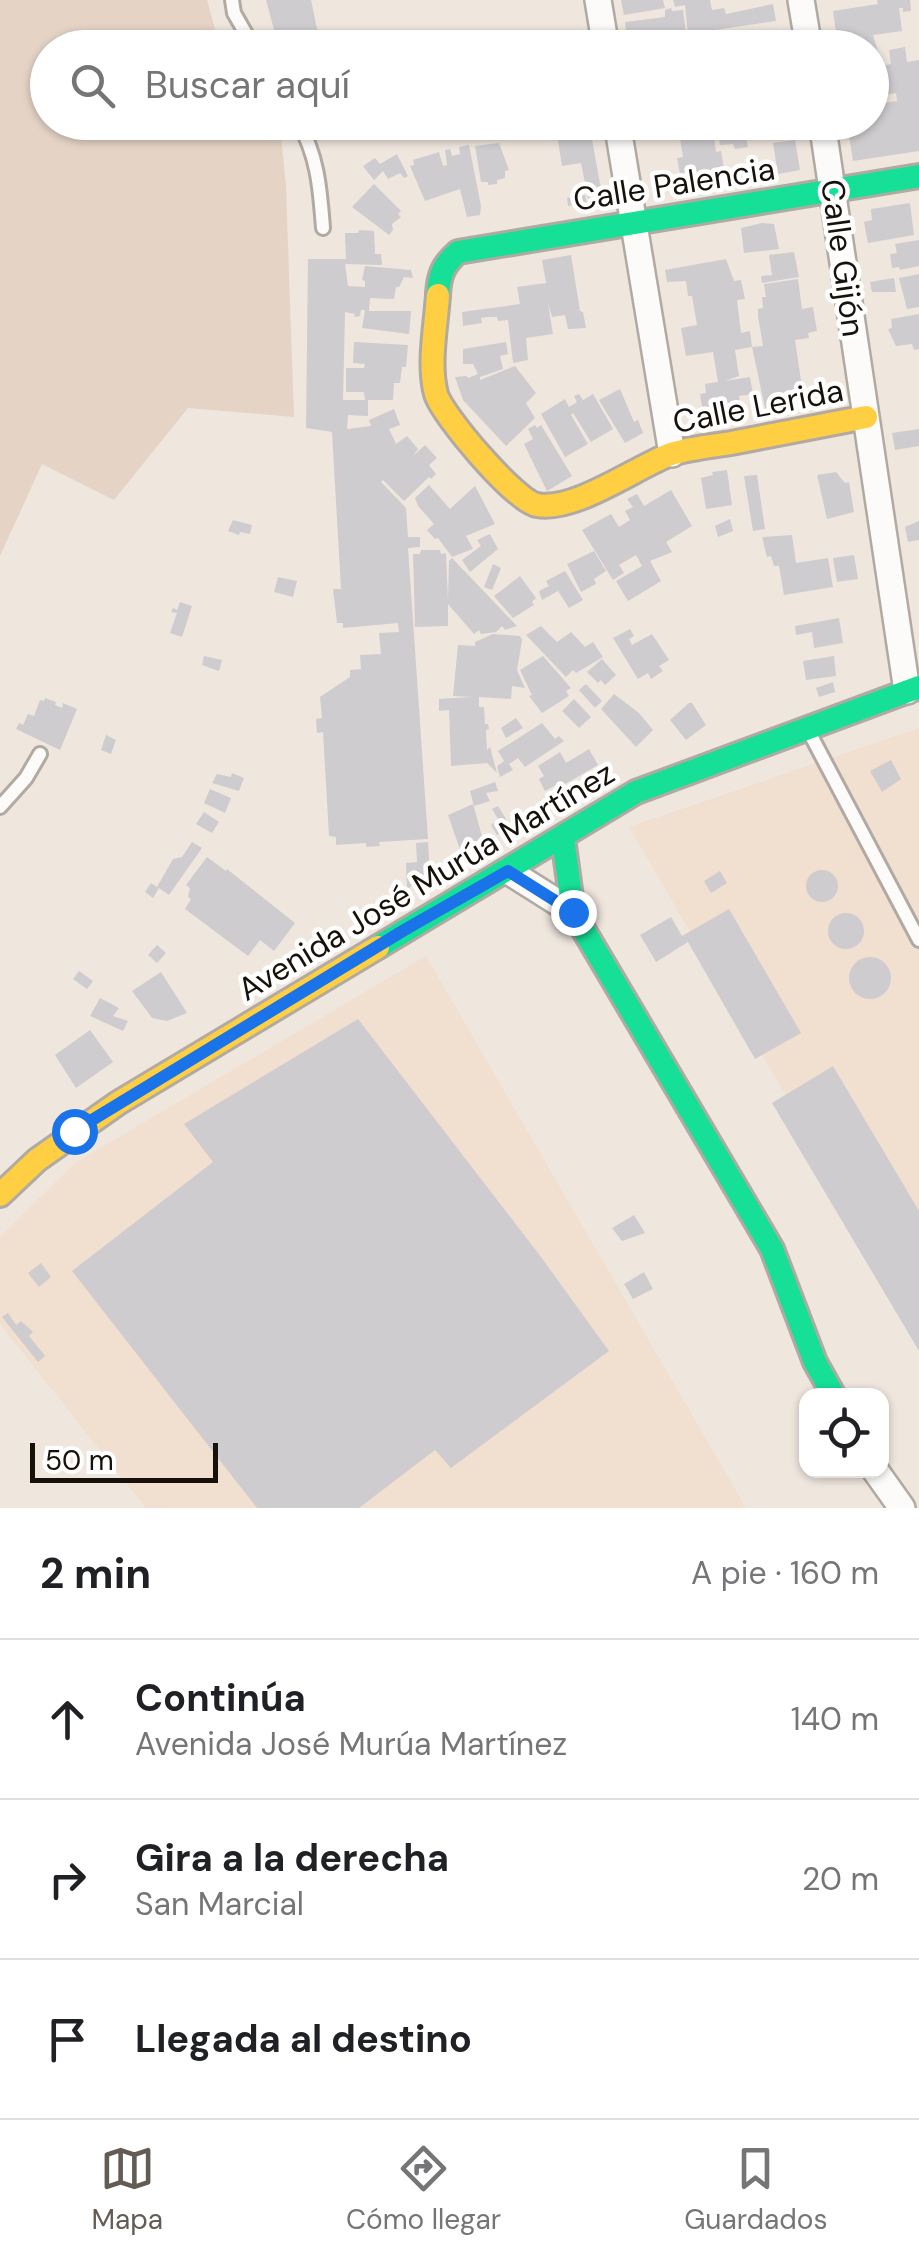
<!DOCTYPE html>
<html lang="es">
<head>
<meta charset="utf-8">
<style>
	:root { --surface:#fff; --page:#f6f6f6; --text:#202124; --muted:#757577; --line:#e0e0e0; --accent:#635c55 }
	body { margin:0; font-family:"DM Sans",sans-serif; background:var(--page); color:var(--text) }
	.controls { position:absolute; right:30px; bottom:30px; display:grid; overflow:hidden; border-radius:20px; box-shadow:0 2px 8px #0004 }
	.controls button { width:90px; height:90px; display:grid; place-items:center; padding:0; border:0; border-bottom:2px solid var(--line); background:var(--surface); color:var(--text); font:50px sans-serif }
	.scale { position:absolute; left:30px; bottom:25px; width:188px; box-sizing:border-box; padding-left:10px; border:5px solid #17110b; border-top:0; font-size:28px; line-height:35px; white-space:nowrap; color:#17110b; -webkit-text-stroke:8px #fff; paint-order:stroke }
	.stop { position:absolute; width:30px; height:30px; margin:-22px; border:8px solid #1a73e8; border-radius:50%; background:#fff }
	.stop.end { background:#1a73e8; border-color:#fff; box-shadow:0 2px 10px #0008 }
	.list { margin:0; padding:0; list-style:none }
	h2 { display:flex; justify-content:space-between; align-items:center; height:130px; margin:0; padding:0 40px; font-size:42px }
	h2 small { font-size:32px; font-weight:400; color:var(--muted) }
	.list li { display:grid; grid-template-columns:65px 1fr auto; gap:30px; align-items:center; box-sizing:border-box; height:160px; padding:0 40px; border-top:2px solid var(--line) }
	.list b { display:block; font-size:38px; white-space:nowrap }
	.list p { margin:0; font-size:32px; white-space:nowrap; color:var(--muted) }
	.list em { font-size:32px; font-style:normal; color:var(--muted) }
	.icon { flex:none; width:55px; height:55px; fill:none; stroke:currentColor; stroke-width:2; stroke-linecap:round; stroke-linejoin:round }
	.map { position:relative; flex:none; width:919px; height:1508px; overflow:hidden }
	.search { position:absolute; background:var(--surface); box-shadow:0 2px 8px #0004; left:30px; right:30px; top:30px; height:110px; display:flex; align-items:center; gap:25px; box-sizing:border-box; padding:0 35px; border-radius:55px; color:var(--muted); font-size:38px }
	.sheet { height:610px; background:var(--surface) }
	nav { display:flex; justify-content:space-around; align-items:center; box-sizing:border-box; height:140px; border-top:2px solid var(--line); background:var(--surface); font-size:28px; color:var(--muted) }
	nav a { display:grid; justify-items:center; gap:5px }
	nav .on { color:var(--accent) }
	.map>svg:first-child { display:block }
</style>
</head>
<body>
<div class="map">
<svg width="919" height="1508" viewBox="0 0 919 1508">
	<rect width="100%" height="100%" fill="#efe6de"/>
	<g fill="#f1dfd0">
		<polygon points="919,728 919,1323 629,827"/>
		<polygon points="426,956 746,1508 146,1508 0,1324 0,1237 75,1163"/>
	</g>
	<polygon fill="#e5d4c6" points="0,0 207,0 220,47 48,48 48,122 273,123 281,135 286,186 294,417 188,408 114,500 42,464 0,556"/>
	<g fill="#cfcccf">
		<polygon points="266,0 311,0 321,48 279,48"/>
		<polygon points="621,0 663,0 665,8 624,15"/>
		<polygon points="673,0 710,0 712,10 724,8 726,14 773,4 776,21 688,34 685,5 675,7"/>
		<polygon points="877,0 910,0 911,11 903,12 903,8 899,8 902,31 873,35 881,62 872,64 872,48 835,48 833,40 837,40 833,11 878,4"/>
		<polygon points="671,8 672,11 683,10 686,33 628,44 625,22 665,17 665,10"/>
		<polygon points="741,30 745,48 709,48 706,34"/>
		<polygon points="700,35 702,48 661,48 660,41"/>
		<polygon points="905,47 907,62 919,60 919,151 853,161 848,130 867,128 866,122 872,122 872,105 897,101 896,93 872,97 872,68 891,64 889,50"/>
		<polygon points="712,122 716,152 721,151 726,181 672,190 670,181 681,179 677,158 683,157 678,127"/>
		<polygon points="716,122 743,122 748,147 735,149 733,144 720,145"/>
		<polygon points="589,123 603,200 589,203 581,163 562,166 556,128"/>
		<polygon points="795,140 800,170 778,174 773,143"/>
		<polygon points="499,143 509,170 505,171 505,178 497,180 497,184 488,185 488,182 481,182 475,146"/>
		<polygon points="469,145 481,206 480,215 467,217 460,189 425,201 410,166 414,165 413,160 439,152 443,166 447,165 445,150 450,149 452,156 460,154 459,147"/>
		<polygon points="397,154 408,176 404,178 400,173 388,179 383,171 374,180 363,166 375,158 380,164"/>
		<polygon points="374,184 401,211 398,214 401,217 392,224 393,230 389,235 352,207"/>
		<polygon points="585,195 587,203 568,206 567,198"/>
		<polygon points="910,203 914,235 868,243 864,222 872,220 871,209"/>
		<polygon points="762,223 774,224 779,249 744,253 741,228"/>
		<polygon points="359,230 374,231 375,254 381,254 382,265 345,264 348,286 365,287 365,281 362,280 365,266 411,270 413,278 404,277 399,287 396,287 394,299 370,298 369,311 411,311 409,334 362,328 365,310 361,310 360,316 354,317 355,314 345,312 343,400 365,400 364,392 346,392 346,368 364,368 365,364 353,363 354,342 408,345 406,367 402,367 400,383 394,383 393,400 365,400 368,400 368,416 348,415 347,429 371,426 369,420 394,409 400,425 389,429 396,444 407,436 418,449 413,456 425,445 437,458 429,465 436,474 431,479 429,477 404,501 383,480 381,482 406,508 408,537 420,537 420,547 408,548 428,839 379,842 380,846 366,847 366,843 336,845 336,837 329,836 323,732 317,733 316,719 322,718 320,697 350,677 350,670 361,669 360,655 381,654 379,633 399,632 398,623 343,628 343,623 337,623 333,589 341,589 332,432 306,428 308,259 346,259 345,233 358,233"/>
		<polygon points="919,240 919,266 900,270 899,267 892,268 890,254 897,253 895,244"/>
		<polygon points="794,252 799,277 762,283 761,276 772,275 769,255"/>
		<polygon points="571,255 580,311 583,312 586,328 568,329 565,315 552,317 548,303 553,334 526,338 528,360 513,363 508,320 498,321 497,317 487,317 481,318 482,323 463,326 462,312 520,304 517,287 546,283 542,260"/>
		<polygon points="726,259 734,281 741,280 745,299 737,300 741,333 750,331 752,347 763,346 758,316 758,309 763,308 762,297 766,297 764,284 798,279 802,309 813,307 817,331 808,333 809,338 795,340 804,401 765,408 752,347 735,350 739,376 725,381 750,377 753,394 739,396 742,417 711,422 709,411 703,412 700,394 706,393 705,384 718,382 713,352 686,356 681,328 697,325 692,296 688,296 686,281 667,282 665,270"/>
		<polygon points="919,274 919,307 907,309 899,278"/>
		<polygon points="894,278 896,292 872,292 870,282"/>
		<polygon points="919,314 919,349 914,350 912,344 896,346 888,329 892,328 891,319"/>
		<polygon points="506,342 508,354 500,356 503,369 480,377 480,380 515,366 536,393 526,403 535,418 506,446 463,400 455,377 466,376 468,378 478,374 473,364 463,364 463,349"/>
		<polygon points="620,389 634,422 638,420 643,433 625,443 599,400"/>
		<polygon points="579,394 583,400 593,394 613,429 591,442 573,413 571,415 588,444 565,457 541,414 565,399 569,407 577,402 574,396"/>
		<polygon points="535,425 537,428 541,425 572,476 547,491 524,444 533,439 528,429"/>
		<polygon points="919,429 919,446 895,450 892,433"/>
		<polygon points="727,470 732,505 706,509 701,478 713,475 712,472"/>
		<polygon points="836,472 845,483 849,482 854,512 827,519 817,475"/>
		<polygon points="757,475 765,529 753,531 744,476"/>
		<polygon points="429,485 450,509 475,486 495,524 466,536 473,549 452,557 438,538 435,539 427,530 434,524 418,506 415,498"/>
		<polygon points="671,490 692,526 666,542 672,552 650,561 661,581 628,601 616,581 642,566 636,555 619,565 624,573 613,580 582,530 611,514 619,527 630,520 625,511 633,507 627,499 637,494 644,506"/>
		<polygon points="730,519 733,531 718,537 715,526"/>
		<polygon points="233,520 252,525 250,534 240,532 239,535 228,531"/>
		<polygon points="919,521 919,540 908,542 905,527"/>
		<polygon points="490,534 498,549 470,572 462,560 481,546 477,540"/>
		<polygon points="792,535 796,563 828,558 833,587 784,595 779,566 774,566 771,556 767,557 762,537"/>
		<polygon points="421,550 440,550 441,554 446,553 448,601 449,561 452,558 517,626 505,630 502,626 496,632 481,634 479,630 474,634 448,604 448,626 415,627 413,554 420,554"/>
		<polygon points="594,551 606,571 594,579 596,584 581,592 567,564"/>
		<polygon points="854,555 858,579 837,582 833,558"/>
		<polygon points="493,564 501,568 492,590 484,587"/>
		<polygon points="565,571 583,600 569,608 558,591 542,600 539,591 549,586 546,581"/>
		<polygon points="520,576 536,598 532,602 534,605 513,618 494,596"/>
		<polygon points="278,577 297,581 293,597 274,592"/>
		<polygon points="180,602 192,606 182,637 170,633 177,613 171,612 173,608 177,610"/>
		<polygon points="839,618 843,643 814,648 812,632 796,635 795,626"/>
		<polygon points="541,626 557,642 571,632 585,647 593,642 603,657 576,673 573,670 566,677 526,635"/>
		<polygon points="630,629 634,636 629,639 632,645 652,634 669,660 659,666 663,671 651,679 648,673 638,679 613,638"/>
		<polygon points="493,634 520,636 522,640 517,670 525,688 512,686 511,699 479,697 479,707 484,707 485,724 488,724 489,729 486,730 487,750 490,747 497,773 487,763 451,766 449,710 439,711 439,699 472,697 453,696 458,645 475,646 475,642"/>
		<polygon points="204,656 222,660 219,671 202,665"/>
		<polygon points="543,656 571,688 566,691 569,696 542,713 529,696 532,695 520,670"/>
		<polygon points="834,656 836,676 806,680 803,661"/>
		<polygon points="602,659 616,675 605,685 601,680 598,683 587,672"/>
		<polygon points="833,682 835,692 819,697 816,688"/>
		<polygon points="586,684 602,701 595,708 579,690"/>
		<polygon points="614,694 639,713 653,730 636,747 601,709"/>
		<polygon points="45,698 56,702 55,705 62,708 63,703 77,709 60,750 16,729 19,723 23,725 28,714 34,716 40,700 44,701"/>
		<polygon points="574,699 591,717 579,728 562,711"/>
		<polygon points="689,703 692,703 706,725 686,740 670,720"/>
		<polygon points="516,718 523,728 506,738 501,728"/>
		<polygon points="542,723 555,739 559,736 564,741 525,767 518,758 509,764 513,770 500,777 497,766 504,761 498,751"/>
		<polygon points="106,735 116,740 111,754 101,750"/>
		<polygon points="589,749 598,765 560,787 558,784 545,791 539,779 544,776 538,766 560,752 566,763"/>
		<polygon points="891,760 901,779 882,792 870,771"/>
		<polygon points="232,773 244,778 239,791 212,783 217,774 231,777"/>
		<polygon points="495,782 498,791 486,793 490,801 474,806 470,791"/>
		<polygon points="210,789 231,798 225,813 204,803"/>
		<polygon points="473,804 485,847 463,858 448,815"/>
		<polygon points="498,806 511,827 497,835 491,825 498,819 492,809"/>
		<polygon points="204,812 219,822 212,833 196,824"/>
		<polygon points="192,842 202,848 169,895 159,888 153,898 145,892 151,883 157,887 173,859 182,857"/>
		<polygon points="428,842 430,876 407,889 406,863 417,862 416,843"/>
		<polygon points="207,857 226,871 227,869 295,923 274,951 260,940 248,956 185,909 191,899 188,897 190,888 186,885"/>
		<circle cx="822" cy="886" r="16"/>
		<polygon points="720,871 727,883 711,893 704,881"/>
		<polygon points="729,909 801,1033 755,1059 688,942 656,962 640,935 671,917 682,936"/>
		<circle cx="846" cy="931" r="18"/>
		<polygon points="157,945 166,953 157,963 148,955"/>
		<circle cx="870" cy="978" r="21"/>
		<polygon points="79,971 93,981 87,989 73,979"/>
		<polygon points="161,972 187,1013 167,1021 152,1018 132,991"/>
		<polygon points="100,998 119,1008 113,1016 128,1021 123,1031 90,1016"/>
		<polygon points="358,1019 541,1257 609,1351 451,1468 435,1450 359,1508 257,1508 72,1271 213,1162 184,1124"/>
		<polygon points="90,1030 113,1062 76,1088 55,1055"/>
		<polygon points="833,1066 919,1211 919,1351 772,1103"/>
		<polygon points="634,1215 645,1233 622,1241 612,1228"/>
		<polygon points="41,1263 51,1277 39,1287 28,1273"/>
		<polygon points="644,1272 653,1289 633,1299 624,1284"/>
		<polygon points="8,1313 16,1325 21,1321 33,1332 29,1336 45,1356 38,1362 2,1317"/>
	</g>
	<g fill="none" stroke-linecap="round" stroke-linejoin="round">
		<defs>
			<g id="lane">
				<polyline points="232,0 234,13 254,48"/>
				<path d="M298,122C318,156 320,190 323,228"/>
				<polyline points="808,730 919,940"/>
				<polyline points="0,807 26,778 40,754"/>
			</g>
			<g id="street">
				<polyline points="598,0 606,48"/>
				<polyline points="801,0 809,48"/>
				<polyline points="617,122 672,454"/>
				<polyline points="822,122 907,691"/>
				<polyline points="508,871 573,912"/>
				<polyline points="875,1470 902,1508"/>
			</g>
			<g id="fast">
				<path d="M438,295C439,275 443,265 458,252L919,176"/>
				<polyline points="563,838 573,912 772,1249 815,1362 834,1396"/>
				<polyline points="378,947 636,792 919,687"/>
			</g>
			<g id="slow">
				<path d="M438,295C436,326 428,364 436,394C442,415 515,501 537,505C575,512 636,467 671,454C690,448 712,446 731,443C776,434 821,426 866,417"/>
				<polyline points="0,1195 37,1160 118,1103 378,947"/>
			</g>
		</defs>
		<use href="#lane" stroke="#b0aaa3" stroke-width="18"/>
		<use href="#street" stroke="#b0aaa3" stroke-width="30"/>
		<use href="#fast" stroke="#b0aaa3" stroke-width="28"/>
		<use href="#slow" stroke="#b0aaa3" stroke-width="28"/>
		<use href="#lane" stroke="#fdfbfa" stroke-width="12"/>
		<use href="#street" stroke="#fdfbfa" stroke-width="25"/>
		<use href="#fast" stroke="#16e098" stroke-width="22"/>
		<use href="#slow" stroke="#ffcf43" stroke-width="22"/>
	</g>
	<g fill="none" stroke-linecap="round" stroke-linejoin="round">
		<polyline stroke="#1a73e8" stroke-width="12" points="74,1131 406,929 508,871 573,912"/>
	</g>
	<g text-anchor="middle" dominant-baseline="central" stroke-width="9" stroke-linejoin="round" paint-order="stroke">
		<g font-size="32" fill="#17110b" stroke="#fff">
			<text transform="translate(674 184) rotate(-9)">Calle Palencia</text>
			<text transform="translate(843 258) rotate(82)">Calle Gijón</text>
			<text transform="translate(758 406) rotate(-11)">Calle Lerida</text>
			<text transform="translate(426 881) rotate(-31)">Avenida José Murúa Martínez</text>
		</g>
	</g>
</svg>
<div class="controls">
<button><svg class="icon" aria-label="locate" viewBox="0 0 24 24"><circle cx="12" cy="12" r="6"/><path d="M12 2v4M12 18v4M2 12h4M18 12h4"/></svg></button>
</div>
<div class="scale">50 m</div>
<div class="stop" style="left:74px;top:1131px"></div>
<div class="stop end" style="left:573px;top:912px"></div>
<div class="search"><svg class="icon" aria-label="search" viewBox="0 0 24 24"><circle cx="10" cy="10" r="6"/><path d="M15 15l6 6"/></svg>Buscar aquí</div>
</div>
<section class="sheet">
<h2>2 min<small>A pie · 160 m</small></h2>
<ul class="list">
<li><svg class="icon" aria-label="ahead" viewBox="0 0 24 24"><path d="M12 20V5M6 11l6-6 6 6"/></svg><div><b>Continúa</b><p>Avenida José Murúa Martínez</p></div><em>140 m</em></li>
<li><svg class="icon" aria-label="right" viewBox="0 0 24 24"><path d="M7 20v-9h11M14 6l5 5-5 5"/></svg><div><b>Gira a la derecha</b><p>San Marcial</p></div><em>20 m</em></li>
<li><svg class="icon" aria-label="arrive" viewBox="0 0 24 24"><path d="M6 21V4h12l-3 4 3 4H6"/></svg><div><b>Llegada al destino</b></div></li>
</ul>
</section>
<nav>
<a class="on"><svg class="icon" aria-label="map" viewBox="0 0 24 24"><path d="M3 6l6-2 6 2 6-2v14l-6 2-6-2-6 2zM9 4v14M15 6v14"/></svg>Mapa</a>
<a><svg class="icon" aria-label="directions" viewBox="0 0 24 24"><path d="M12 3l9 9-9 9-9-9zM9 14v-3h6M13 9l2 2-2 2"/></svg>Cómo llegar</a>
<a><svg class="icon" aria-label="saved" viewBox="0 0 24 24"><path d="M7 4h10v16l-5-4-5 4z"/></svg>Guardados</a>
</nav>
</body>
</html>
